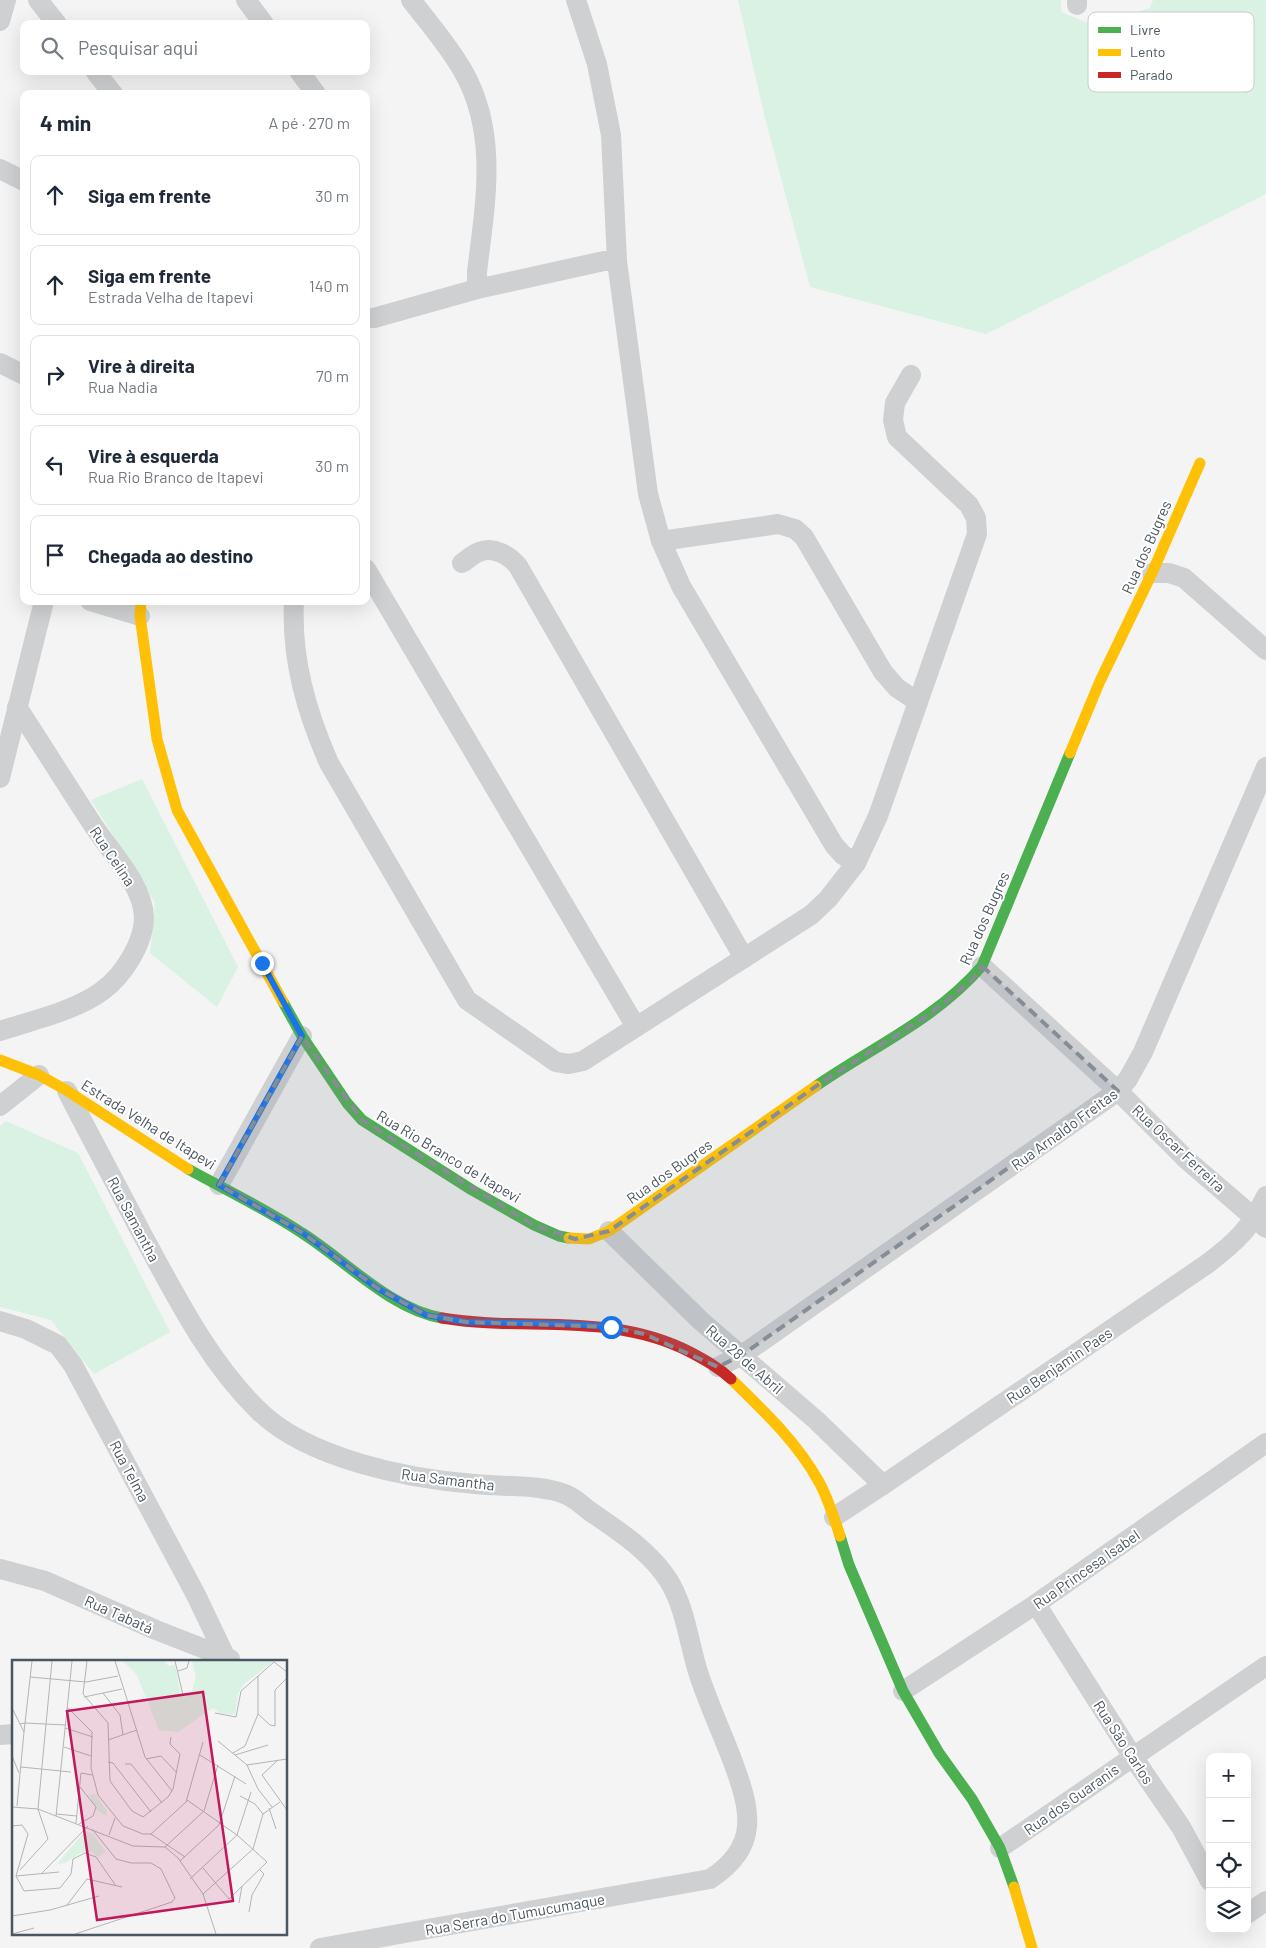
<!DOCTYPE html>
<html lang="pt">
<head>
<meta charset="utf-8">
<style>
	:root { --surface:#fff; --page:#f6f6f7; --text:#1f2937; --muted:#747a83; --line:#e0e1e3 }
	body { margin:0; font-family:Barlow,sans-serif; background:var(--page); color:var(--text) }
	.controls { position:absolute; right:15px; bottom:15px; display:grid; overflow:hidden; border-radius:10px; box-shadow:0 5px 20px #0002 }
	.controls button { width:45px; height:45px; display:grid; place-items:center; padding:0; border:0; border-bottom:1px solid var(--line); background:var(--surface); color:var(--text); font:25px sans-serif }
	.stop { position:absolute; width:15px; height:15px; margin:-11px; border:4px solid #1a73e8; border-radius:50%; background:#fff }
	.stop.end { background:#1a73e8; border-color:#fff; box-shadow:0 1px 5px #0008 }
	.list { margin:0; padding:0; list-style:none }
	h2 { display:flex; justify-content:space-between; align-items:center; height:65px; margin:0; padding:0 20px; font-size:21px }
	h2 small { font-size:16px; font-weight:400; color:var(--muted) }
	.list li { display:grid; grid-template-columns:32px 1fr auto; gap:15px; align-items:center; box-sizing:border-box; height:80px; margin:0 10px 10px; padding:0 10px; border:1px solid var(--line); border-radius:10px }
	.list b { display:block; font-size:19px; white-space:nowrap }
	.list p { margin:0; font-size:16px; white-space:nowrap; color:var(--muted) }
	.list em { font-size:16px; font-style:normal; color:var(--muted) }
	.icon { flex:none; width:28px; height:28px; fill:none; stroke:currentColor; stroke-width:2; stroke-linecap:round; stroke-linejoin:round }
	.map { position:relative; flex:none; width:1266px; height:1948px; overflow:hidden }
	.search { position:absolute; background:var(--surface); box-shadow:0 5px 20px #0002; left:20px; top:20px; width:350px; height:55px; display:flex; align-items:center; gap:12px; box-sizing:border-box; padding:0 18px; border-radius:10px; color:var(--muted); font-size:19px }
	.panel { position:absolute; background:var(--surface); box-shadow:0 5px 20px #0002; left:20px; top:90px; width:350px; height:515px; border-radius:10px }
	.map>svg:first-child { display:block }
</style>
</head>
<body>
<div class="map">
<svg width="1266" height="1948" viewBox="0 0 1266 1948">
	<rect width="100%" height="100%" fill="#f4f4f4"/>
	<g fill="#d9f2e3">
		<polygon points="738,0 1061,0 1061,12 1093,25 1150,8 1153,0 1266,0 1266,194 986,334 810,287 764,114"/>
		<polygon points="142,779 238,967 217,1007 150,953 155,902 91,800"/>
		<polygon points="6,1121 78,1153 170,1332 94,1374 51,1320 0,1307 0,1126"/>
	</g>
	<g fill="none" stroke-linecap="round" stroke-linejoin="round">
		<g stroke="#ced0d2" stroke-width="20">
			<polyline points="38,0 57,24"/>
			<polyline points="246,0 264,24"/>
			<path d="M411,0C429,23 449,46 463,71C499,134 485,204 477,272V289"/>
			<polyline points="576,0 597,64 611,135 617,261 648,494 661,541 681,586 834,845 843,855 856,863"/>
			<polyline points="1077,0 1077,5"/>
			<polyline points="0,21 6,0"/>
			<polyline points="95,71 113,94"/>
			<polyline points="299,71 316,94"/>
			<polyline points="0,169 24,181"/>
			<polyline points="366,318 374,318 477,289 604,261 617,261"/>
			<polyline points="0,363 24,375"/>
			<polyline points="661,541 778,524 795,529 804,537 883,672 897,688 918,702"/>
			<path d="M462,563C467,560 473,554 479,552C493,546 509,555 518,566L744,958"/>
			<polyline points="366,569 636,1027"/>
			<polyline points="1152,573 1169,573 1184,578 1266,650"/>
			<polyline points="90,601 140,616"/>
			<path d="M294,601C291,658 306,711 329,763L467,1000L556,1062L569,1064L583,1061L811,915L828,899L856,863L878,816L977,534L976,518L969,505L897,437L893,420L895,403L911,375"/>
			<polyline points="0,778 44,601"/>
			<polyline points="982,966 1118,1091 1187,1160 1266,1228"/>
			<path d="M0,1031C31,1021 77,1010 102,991C123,976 144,943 144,917C143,884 108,849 91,822C66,784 42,745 17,707"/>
			<path d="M67,1091C92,1140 118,1188 143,1236C176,1296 208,1361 258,1410C307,1459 409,1479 475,1484C503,1487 542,1484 567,1495C576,1499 584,1507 591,1512C620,1532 650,1551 669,1581C686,1609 689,1645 699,1675C709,1705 722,1733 733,1762C751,1811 760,1847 710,1879L320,1948"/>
			<polyline points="0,1106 39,1075"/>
			<polyline points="219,1185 302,1036"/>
			<polyline points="609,1231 701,1321 816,1420 883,1485"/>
			<polyline points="0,1321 26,1329 58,1345 73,1365 196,1595 225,1656"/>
			<polyline points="718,1367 742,1355 1118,1091 1128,1079 1143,1052 1266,767"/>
			<path d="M834,1517L883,1485L1207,1264C1236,1242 1250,1229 1266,1196"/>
			<polyline points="0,1569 45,1581 156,1630 230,1659"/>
			<polyline points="1036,1604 1133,1757 1181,1827 1210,1881"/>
			<polyline points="903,1691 1036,1604 1266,1443"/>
			<polyline points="0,1735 14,1734"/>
			<polyline points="1000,1848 1266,1666"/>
			<polyline points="1247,1914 1266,1901"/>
		</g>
		<g stroke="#4caf50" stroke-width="11">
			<polyline points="283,1002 302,1036 347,1103 362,1120 472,1190 534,1225 559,1236 569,1238"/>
			<path d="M816,1086C874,1046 935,1020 982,966L1070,753"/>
			<path d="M188,1169C226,1190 266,1209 302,1233C345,1260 390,1309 442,1318"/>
			<polyline points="840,1536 849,1565 903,1691 939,1753 972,1799 1000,1848 1014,1887"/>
		</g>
		<g stroke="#ffc107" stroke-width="11">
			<polyline points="141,601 140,616 157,739 177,810 283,1002"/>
			<polyline points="1070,753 1100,681 1152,573 1200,463"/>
			<polyline points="0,1060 39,1075 66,1090 188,1169"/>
			<polyline points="569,1238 589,1239 609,1231 816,1086"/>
			<path d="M731,1379C763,1410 797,1442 819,1482C828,1498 834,1518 840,1536"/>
			<polyline points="1014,1887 1032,1948"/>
		</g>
		<path stroke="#c62828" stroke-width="11" d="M442,1318C526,1332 610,1311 690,1352C705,1360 718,1367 731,1379"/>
	</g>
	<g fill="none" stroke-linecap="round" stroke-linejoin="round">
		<polyline stroke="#1a73e8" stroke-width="6" points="262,963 302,1036 219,1185 303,1233 377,1288 426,1315 466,1322 570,1324 611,1327"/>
	</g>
	<path fill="#868d94" fill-opacity="0.2" stroke="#868d94" stroke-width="4" stroke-dasharray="10 6" stroke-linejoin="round" d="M982,966L1118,1091L742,1355L718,1367L644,1334L611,1327L466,1322L426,1315L377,1288L303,1233L219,1185L302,1036L362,1120L534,1225L575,1239L609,1231L825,1080L928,1015L970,982Z"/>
	<g text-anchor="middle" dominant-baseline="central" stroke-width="4" stroke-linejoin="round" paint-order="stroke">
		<g font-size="15" fill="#4a5661" stroke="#fff">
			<text transform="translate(1146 547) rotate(-66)">Rua dos Bugres</text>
			<text transform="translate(113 856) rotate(56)">Rua Celina</text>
			<text transform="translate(984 918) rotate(-66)">Rua dos Bugres</text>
			<text transform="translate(149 1124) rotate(32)">Estrada Velha de Itapevi</text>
			<text transform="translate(1064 1129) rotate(-36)">Rua Arnaldo Freitas</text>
			<text transform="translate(1179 1148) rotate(43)">Rua Oscar Ferreira</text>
			<text transform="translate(449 1156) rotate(31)">Rua Rio Branco de Itapevi</text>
			<text transform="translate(669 1171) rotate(-35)">Rua dos Bugres</text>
			<text transform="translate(134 1219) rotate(62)">Rua Samantha</text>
			<text transform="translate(745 1359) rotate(41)">Rua 28 de Abril</text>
			<text transform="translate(1059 1365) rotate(-34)">Rua Benjamin Paes</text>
			<text transform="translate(130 1471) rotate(62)">Rua Telma</text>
			<text transform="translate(448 1479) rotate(7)">Rua Samantha</text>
			<text transform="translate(1086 1569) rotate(-35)">Rua Princesa Isabel</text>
			<text transform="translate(119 1614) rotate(24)">Rua Tabatá</text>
			<text transform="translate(1124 1742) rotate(57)">Rua São Carlos</text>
			<text transform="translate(1071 1799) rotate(-35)">Rua dos Guaranis</text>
			<text transform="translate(515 1914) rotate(-10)">Rua Serra do Tumucumaque</text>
		</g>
	</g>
	<g transform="translate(12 1660)">
		<rect width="275" height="275" fill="#f4f4f4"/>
		<path d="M111,1H153L156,6L163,5L169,36L173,37L179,34L184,17L180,1H262L232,24L226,34L223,55L208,53L201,48L166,72L147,70L125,15ZM82,133L95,151L94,156L86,151L77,136ZM73,171L81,174L94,192L86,197L80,192L68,193L53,203L45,204Z" fill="#d9f2e3"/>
		<path fill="none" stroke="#b0b5b9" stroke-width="1" d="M75,1L71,34L96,63L98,121L120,151L131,157L156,137L161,129L168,94L158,84L159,77M103,1L133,97L160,131M163,1L171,35M166,11L175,8L177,1M18,17L74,22L106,16M91,33L108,55L111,75M72,37L110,29M0,48L8,64M56,48L80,72L79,108L86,135L111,166L131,174H139M203,53L224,57L229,31L262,2L275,12M246,54L258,65L263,66V30L275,18M13,63L8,64L12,72L13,63L20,1M13,63L54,65M53,68L81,77M96,80L125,70M206,81L235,105L246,129L260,147M52,87L79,96M221,93L233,86L246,54V16M188,95L234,124M223,95L256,85M0,96L7,113M134,99L149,96L164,112M266,100L250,115L275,150M96,102L101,103L139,152M113,104H119L150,143M235,105L275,99M9,107L59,112M228,136L243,144L251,154M175,140L225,175L255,202L217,239L191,208M5,146L12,72M0,147L26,149L121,186L153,187L166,198L191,234L204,274M257,148L264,169M26,149L40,1M44,154L65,156M44,156L60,1M64,163L69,113L80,115M67,164L81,156L84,147L68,127M0,166L10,165L16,174L4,216L12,231L48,228L59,214L61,199L73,193L84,197L104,226M139,174L174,142L191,82M139,174L173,197M97,175L103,158M153,187L192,151L206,105M168,201L207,165L223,116M8,210L36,179L26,149M30,213L76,166M4,216L47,212M178,219L225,175L239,132M191,234L241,189L251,154L268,142M227,243L230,226M55,245L75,219L110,227M237,252L240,235L252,214L248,210M0,256L38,250L87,236M0,274L22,268M63,274L160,242L163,238L149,209L139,203H119L104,199L80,169"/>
		<path fill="#c2185b" fill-opacity="0.15" stroke="#c2185b" stroke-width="2.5" d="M191,32L221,241L85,260L55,51Z"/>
		<rect width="275" height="275" fill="none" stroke="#4a5661" stroke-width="2.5"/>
	</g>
	<rect x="1088" y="12" width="166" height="80" rx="8" fill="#fff" stroke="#c9ccd0" stroke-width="1"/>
	<rect x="1098" y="27" width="23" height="6" fill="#4caf50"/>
	<rect x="1098" y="49" width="23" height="7" fill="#ffc107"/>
	<rect x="1098" y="72" width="23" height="6" fill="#c62828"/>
	<g font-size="14" fill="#4a5661">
		<text x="1130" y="35">Livre</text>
		<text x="1130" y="57">Lento</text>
		<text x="1130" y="80">Parado</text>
	</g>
</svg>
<div class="controls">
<button>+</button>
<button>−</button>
<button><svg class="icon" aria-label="locate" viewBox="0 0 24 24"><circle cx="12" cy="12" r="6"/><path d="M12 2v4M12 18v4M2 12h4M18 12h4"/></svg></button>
<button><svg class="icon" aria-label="layers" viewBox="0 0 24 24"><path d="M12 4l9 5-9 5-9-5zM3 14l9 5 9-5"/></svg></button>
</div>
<div class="stop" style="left:611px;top:1327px"></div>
<div class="stop end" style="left:262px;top:963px"></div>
<div class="search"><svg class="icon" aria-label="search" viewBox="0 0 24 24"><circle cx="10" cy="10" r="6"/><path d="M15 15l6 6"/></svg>Pesquisar aqui</div>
<section class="panel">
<h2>4 min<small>A pé · 270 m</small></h2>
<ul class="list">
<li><svg class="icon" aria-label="ahead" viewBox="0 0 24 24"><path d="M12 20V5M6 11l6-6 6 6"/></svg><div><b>Siga em frente</b></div><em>30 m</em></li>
<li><svg class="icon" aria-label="ahead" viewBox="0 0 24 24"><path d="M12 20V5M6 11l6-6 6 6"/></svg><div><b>Siga em frente</b><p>Estrada Velha de Itapevi</p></div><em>140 m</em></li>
<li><svg class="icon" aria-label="right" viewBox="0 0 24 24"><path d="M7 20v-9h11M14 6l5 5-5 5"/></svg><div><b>Vire à direita</b><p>Rua Nadia</p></div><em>70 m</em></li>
<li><svg class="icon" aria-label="left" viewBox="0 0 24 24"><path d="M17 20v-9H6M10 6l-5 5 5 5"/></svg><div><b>Vire à esquerda</b><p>Rua Rio Branco de Itapevi</p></div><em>30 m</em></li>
<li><svg class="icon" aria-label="arrive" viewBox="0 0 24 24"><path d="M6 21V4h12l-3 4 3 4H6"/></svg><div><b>Chegada ao destino</b></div></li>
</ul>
</section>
</div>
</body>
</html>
